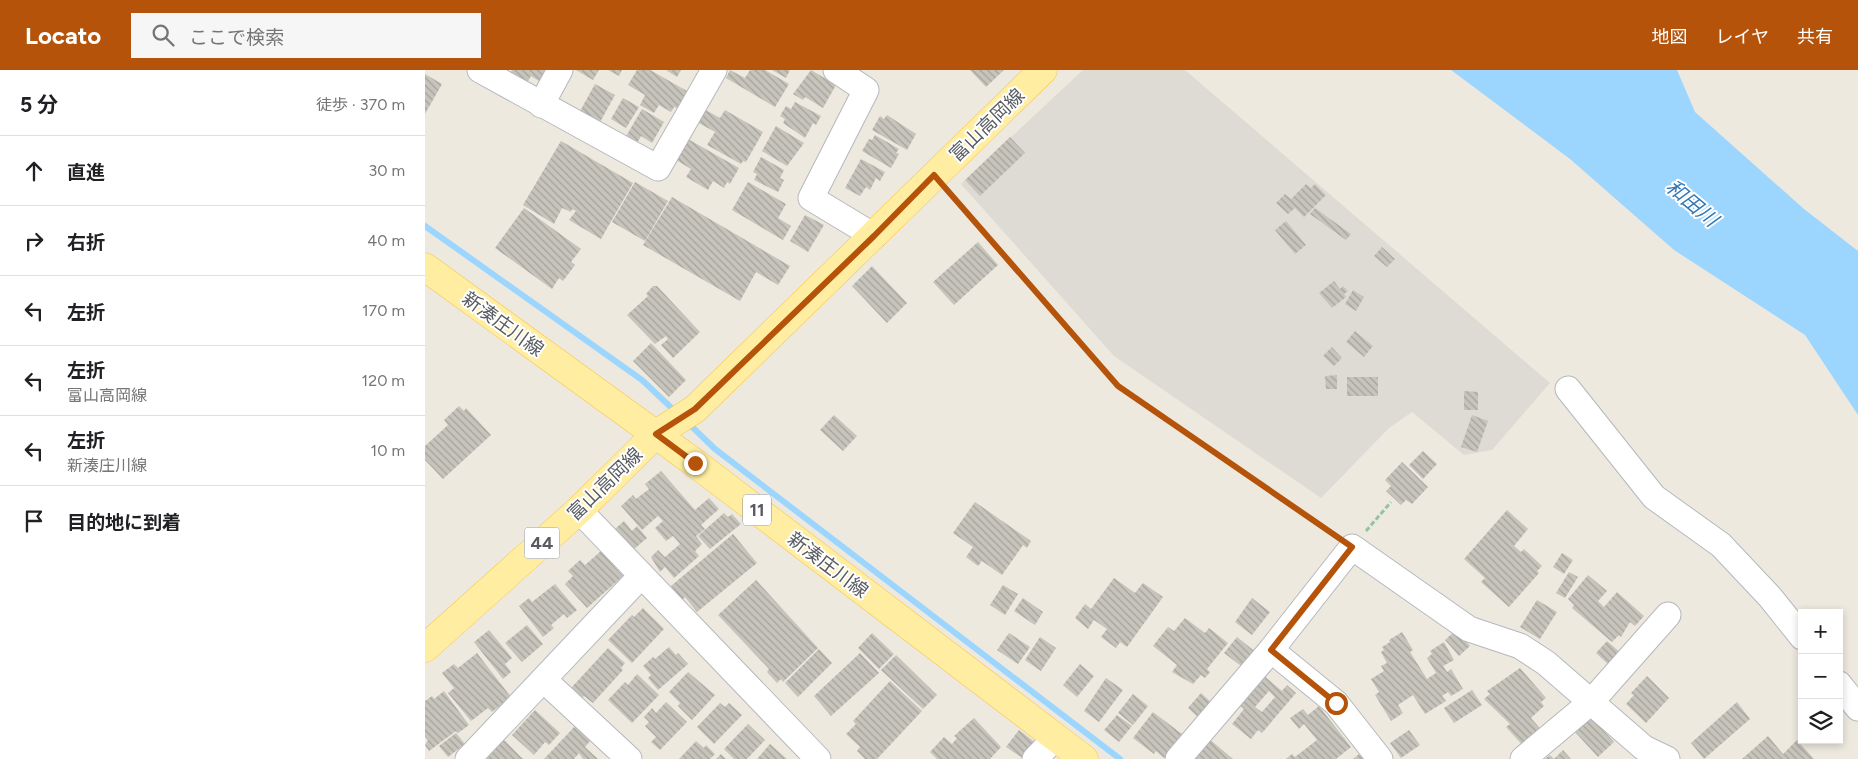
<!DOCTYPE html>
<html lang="ja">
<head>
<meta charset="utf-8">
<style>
	:root { --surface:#fff; --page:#f6f6f6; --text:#202124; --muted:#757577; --line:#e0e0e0; --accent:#b45309 }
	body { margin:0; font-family:Figtree,"Noto Sans JP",sans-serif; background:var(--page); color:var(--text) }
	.controls { position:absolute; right:15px; bottom:15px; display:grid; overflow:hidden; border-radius:0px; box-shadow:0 2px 8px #0003 }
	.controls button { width:45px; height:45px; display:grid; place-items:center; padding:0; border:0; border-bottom:1px solid var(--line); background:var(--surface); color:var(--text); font:25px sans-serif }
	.stop { position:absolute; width:15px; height:15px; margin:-11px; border:4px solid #b45309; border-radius:50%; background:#fff }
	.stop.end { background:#b45309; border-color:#fff; box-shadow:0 1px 5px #0008 }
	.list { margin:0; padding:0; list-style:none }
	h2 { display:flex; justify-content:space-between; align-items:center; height:65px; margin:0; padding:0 20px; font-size:21px }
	h2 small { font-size:16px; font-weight:400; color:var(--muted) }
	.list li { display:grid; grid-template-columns:32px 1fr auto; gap:15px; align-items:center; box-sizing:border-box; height:70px; padding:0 20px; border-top:1px solid var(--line) }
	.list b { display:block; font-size:19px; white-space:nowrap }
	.list p { margin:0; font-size:16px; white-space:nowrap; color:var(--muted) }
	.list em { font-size:16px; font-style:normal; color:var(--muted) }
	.icon { flex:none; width:28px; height:28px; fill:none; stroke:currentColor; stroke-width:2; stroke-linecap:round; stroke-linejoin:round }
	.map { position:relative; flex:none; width:1433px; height:689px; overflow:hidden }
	header { display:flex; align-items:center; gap:30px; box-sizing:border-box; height:70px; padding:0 25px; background:var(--accent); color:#fff }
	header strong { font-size:24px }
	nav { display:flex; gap:28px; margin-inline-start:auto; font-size:18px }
	.search { width:350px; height:45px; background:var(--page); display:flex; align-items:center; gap:12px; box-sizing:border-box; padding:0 18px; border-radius:0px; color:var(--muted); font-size:19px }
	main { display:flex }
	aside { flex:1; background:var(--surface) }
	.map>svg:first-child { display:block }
</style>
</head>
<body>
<header>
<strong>Locato</strong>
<div class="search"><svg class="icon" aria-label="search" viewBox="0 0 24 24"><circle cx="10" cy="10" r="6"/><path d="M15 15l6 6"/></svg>ここで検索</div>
<nav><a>地図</a><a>レイヤ</a><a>共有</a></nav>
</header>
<main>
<aside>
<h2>5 分<small>徒歩 · 370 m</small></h2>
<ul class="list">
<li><svg class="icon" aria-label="ahead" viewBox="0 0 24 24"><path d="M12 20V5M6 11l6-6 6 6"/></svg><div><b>直進</b></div><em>30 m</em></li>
<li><svg class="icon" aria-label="right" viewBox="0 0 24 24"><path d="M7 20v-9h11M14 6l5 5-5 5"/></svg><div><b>右折</b></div><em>40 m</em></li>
<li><svg class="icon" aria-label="left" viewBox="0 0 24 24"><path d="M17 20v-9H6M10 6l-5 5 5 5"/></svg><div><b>左折</b></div><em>170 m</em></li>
<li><svg class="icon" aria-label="left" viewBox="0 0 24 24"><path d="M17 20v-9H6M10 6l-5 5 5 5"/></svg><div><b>左折</b><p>富山高岡線</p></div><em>120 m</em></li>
<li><svg class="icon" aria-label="left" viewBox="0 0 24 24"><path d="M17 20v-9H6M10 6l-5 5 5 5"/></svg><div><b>左折</b><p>新湊庄川線</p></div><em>10 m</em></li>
<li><svg class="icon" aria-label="arrive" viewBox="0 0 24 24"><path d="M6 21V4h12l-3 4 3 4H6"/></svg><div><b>目的地に到着</b></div></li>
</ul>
</aside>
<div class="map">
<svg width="1433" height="689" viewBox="0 0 1433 689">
	<defs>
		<pattern id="building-back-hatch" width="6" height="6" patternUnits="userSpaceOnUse" patternTransform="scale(1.25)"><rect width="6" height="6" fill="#c7c4bc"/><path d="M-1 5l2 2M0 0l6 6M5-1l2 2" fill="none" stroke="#a4a29c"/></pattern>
	</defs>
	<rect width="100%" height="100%" fill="#ede9df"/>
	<polygon fill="#dddbd4" points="658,0 760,0 1125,313 1067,380 1039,385 987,342 964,358 896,428 689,286 536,114"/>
	<polygon fill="#9cd6ff" points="1026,0 1252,0 1270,42 1379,139 1433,181 1433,345 1380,265 1249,180 1145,89"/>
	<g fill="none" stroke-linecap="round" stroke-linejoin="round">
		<g stroke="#9cd6ff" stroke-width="6">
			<polyline points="0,156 217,310 252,343"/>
			<polyline points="261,351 290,379 695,689"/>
		</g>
	</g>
	<g fill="url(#building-back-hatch)" fill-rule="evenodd">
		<polygon points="87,0 120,0 114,11 106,6 102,13 85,3"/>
		<polygon points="151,0 174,0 168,10"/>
		<polygon points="183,0 197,0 194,6"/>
		<polygon points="212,0 225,0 262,21 252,38 249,37 246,42 234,35 229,43 215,35 220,25 203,15"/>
		<polygon points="241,0 256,0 252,7"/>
		<polygon points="305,0 320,8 325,0 340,0 364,14 350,37 301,8"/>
		<polygon points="347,0 365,0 361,8"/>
		<polygon points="386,0 411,15 398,38 380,27 378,30 368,24"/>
		<polygon points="545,0 579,0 561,17"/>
		<polygon points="0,4 17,14 0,44"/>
		<polygon points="170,14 190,25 174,54 154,43"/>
		<polygon points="198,28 214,37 201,58 186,49"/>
		<polygon points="370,32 396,46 391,55 388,53 380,68 358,53 360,49 355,46 361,36 366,39"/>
		<polygon points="217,39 239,52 227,73 216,66 211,75 200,68"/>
		<polygon points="279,39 295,48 300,40 338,62 321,92 318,91 316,94 282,75 290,62 272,52"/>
		<polygon points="462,45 491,64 482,80 447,60 455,46 459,49"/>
		<polygon points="351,56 379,73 362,96 337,81"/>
		<polygon points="450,65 474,79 471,83 474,84 466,98 437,81 444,69 447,70"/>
		<polygon points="585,67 600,83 555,126 540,110"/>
		<polygon points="263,69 314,98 305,114 302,112 299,118 288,111 283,120 261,107 266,99 251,90"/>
		<polygon points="136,71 208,113 176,169 144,150 151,141 147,139 146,142 137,138 129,154 98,135"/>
		<polygon points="336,87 359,100 355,108 359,110 353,122 329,110 332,104 328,102"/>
		<polygon points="436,89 460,102 455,111 451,108 445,120 441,117 435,126 420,118"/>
		<polygon points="210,112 243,131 220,171 187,152"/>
		<polygon points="323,112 361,134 353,148 366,156 358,170 307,140"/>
		<polygon points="881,114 886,118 890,114 901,125 879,147 870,138 863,144 851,133 860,124 866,129"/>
		<polygon points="247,127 365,196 353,215 331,202 315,231 218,175"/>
		<polygon points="99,138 156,179 146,192 150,195 138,211 134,208 127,219 70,178"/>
		<polygon points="890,138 926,164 921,170 885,144"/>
		<polygon points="380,145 399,155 383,182 365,171"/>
		<polygon points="861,151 881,175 870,184 850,160"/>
		<polygon points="553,172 573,195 529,235 508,212"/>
		<polygon points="957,177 970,189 962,197 949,186"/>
		<polygon points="447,196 482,233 462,253 427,216"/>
		<polygon points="909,211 915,219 918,216 923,221 919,224 921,227 907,238 894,223"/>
		<polygon points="228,216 232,216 275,262 248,288 236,275 243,269 241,266 230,274 202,245 223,226 221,224"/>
		<polygon points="928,220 939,227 931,241 920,234"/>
		<polygon points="930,261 948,276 939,287 921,272"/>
		<polygon points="226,273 261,310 244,327 208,291"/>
		<polygon points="907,277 917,288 909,296 898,286"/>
		<polygon points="912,305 912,319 901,319 900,306"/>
		<rect x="922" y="307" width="31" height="19"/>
		<polygon points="1039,321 1053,322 1053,340 1039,340"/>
		<polygon points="34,336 39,341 41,338 66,365 18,409 0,390 0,376 23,355 19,350"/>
		<polygon points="409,345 432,366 418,381 395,360"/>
		<polygon points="1047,345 1063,351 1052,382 1036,377"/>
		<polygon points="998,381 1012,394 998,409 984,395"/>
		<polygon points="977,392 1003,417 987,434 981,430 976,435 961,421 966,416 960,410"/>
		<polygon points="236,401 270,440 284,428 294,439 276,455 280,459 271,466 277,474 270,481 274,486 249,508 240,497 235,502 226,487 233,480 240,487 255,474 248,466 241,471 230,458 238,451 233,446 217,460 196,436 208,425 211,429 224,419 220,414"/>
		<polygon points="550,432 606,471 602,478 598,475 577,505 557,491 553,496 541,487 548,477 528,463"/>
		<polygon points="1082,440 1103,459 1089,476 1096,482 1099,479 1117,496 1112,501 1114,503 1084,537 1056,512 1060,508 1039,489"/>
		<polygon points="299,443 303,447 307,444 316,454 285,479 273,466"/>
		<polygon points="199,451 207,461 212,456 222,468 208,480 190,459"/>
		<polygon points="308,464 332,493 272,542 260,527 257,530 246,516"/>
		<polygon points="176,481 198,506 162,538 140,514 148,506 143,501 155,490 160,495"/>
		<polygon points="1137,483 1148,490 1139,504 1128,497"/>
		<polygon points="1144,502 1153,507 1140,528 1131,523"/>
		<polygon points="1163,505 1182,521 1173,531 1179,537 1192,522 1219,546 1210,556 1205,552 1196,567 1194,565 1187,572 1147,538 1149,535 1143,529"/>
		<polygon points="689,508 710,523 718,513 738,527 702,577 695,572 691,578 676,567 682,559 669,550 663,559 650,548 660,534 666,539"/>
		<polygon points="331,510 393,578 358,612 356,609 352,613 342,602 344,599 293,545"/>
		<polygon points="130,514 152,540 142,548 139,544 126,555 129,558 118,567 94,536 104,528 107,532"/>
		<polygon points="578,515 593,524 580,545 565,535"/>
		<polygon points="598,528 618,542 610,555 589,541"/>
		<polygon points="827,528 845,542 827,565 810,552"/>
		<polygon points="1112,530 1132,542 1115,569 1095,557"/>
		<polygon points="218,538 239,559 207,593 183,570 207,545 209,547"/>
		<polygon points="760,548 780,563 784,558 803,573 782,599 785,602 780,608 776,605 768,614 747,602 752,595 728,576 743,557 749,561"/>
		<polygon points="102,555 118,574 97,592 80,573"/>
		<polygon points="64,560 87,588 80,594 86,602 78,609 49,572"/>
		<polygon points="1031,560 1045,576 1034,586 1020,570"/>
		<polygon points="977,562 988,580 985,582 1002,609 1011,603 1002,588 1007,584 1005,581 1019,572 1029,590 1018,596 1022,602 1026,599 1038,619 1026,626 1023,622 1017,626 1021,631 1000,644 988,625 973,635 978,643 966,651 950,625 954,622 946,609 959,601 956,596 962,593 956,582 959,580 957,577 965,572 964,570"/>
		<polygon points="447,563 469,584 454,599 433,578"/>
		<polygon points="584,563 605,577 593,594 572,580"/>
		<polygon points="615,567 631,578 616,601 600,590"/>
		<polygon points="812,567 832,583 820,599 799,583"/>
		<polygon points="1182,571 1197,584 1186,597 1171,583"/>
		<polygon points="244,577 251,585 253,583 263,594 233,620 223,608 226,605 218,596 228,587 230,589"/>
		<polygon points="183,578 200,593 196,598 198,600 168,633 159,626 157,628 146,618"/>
		<polygon points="394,579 407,593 373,627 360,613"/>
		<polygon points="52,583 86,627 67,642 63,638 46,651 23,623 29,618 17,603 29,594 33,598"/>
		<polygon points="435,583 454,603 406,646 389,626"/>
		<polygon points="471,585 512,625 498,639 456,600"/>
		<polygon points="655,594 669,606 652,627 638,615"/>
		<polygon points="1095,598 1121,628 1116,632 1119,636 1106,648 1119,663 1101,679 1081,657 1085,654 1059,629 1065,624 1062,621"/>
		<polygon points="263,602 290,625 267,650 253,636 255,633 244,622"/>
		<polygon points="212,604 234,625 207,653 183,630 200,612 203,615"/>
		<path d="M838,605L857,621L862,615L871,623L837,663L833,660L826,669L807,654L819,639L813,634ZM844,621L850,627L837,642L830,637Z"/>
		<polygon points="1222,606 1244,628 1221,653 1201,634 1209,625 1206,623"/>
		<polygon points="681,608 698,620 674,652 659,641"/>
		<polygon points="465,611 497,641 452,689 440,689 432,681 435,677 421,664 431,654 428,651"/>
		<polygon points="1047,620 1057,635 1029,653 1019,638"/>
		<polygon points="19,621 44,655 33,663 31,661 4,681 0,675 3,670 0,667 0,631 7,626 9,629"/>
		<polygon points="776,623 787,633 774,648 763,638"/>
		<polygon points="708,624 723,636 708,655 693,643"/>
		<polygon points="241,632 262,652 235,680 226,672 231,667 220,656 224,652 219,647 227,638 231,643"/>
		<polygon points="1312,632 1325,649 1279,689 1266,673"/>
		<polygon points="295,633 300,637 304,633 317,645 289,674 272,657"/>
		<polygon points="894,636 926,677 911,689 861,689 867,684 870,687 892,670 879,654 874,659 865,648 878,639 883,645"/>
		<polygon points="110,640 135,663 124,675 120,672 109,685 87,665"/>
		<polygon points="728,642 757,664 739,688 731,681 729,684 708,668"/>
		<polygon points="692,645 707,656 694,672 679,660"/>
		<polygon points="1166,647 1189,672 1173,687 1150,662"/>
		<polygon points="549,648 576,677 565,689 512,689 505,682 519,667 527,674 532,668 529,666"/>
		<polygon points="323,654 340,670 322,689 309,689 299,679"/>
		<polygon points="151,655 166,670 160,677 173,689 158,689 154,683 149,689 119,689"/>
		<polygon points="594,660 611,673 599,689 581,677"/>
		<polygon points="984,660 995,675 976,688 965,673"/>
		<polygon points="31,663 40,674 23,687 14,676"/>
		<polygon points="1343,666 1358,684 1372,670 1389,689 1317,689"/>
		<polygon points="782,667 808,689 763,689"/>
		<polygon points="79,670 98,689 61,689"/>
		<polygon points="271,671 279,678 281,675 290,684 285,689 254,689"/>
		<polygon points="345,674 362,689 332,689"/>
		<polygon points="1138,680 1146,689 1120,689 1125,685 1129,689"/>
		<polygon points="296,684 301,689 291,689"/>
		<polygon points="934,684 939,689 928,689"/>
	</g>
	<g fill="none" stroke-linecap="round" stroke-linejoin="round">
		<defs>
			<g id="minor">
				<polyline points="55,0 233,98 289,0"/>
				<polyline points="411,0 441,20 386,128 449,166"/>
				<polyline points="116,35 135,0"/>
				<polyline points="1143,319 1229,427 1296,475 1345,527 1377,567"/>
				<polyline points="154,440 393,689"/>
				<polyline points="119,610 204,689"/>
				<polyline points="1414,614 1433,638"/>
				<polyline points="43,689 216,506"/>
				<polyline points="610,689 630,668"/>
				<polyline points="753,689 846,580"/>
				<polyline points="955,689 911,633 846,580 927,477 1044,559 1095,576 1121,593 1219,678 1242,689"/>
				<polyline points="1098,689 1166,632 1243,545"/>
			</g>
			<g id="primary">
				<polyline points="0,197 270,393 659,689"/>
				<polyline points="0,578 154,440 231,364 270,339 618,0"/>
			</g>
		</defs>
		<use href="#minor" stroke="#b5b8bd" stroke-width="27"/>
		<use href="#primary" stroke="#fac54b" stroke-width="29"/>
		<g stroke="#90c59e" stroke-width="3" stroke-dasharray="5 2.5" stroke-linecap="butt">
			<polyline points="524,123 693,316 909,465"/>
			<polyline points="941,461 966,432"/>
		</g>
		<use href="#minor" stroke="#fff" stroke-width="25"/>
		<use href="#primary" stroke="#ffeea1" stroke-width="28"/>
	</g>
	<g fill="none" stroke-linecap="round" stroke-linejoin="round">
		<polyline stroke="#b45309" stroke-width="6" points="270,393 231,364 270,339 449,166 509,105 693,316 927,477 846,580 911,633"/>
	</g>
	<g text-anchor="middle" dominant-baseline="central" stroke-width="4" stroke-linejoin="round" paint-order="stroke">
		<g fill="#fff" stroke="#8a8d90" stroke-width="1">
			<rect x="318" y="424.5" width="28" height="31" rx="4"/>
			<rect x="99.5" y="457.5" width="35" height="31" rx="4"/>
		</g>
		<g font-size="18" font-weight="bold" fill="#585c61">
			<text x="332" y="440">11</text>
			<text x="117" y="473">44</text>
		</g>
		<g font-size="19" fill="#585c61" stroke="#fff">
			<text transform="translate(562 55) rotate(-44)">富山高岡線</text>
			<text transform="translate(78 254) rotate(36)">新湊庄川線</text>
			<text transform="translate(180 414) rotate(-44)">富山高岡線</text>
			<text transform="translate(403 495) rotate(37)">新湊庄川線</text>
		</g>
		<g font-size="20" font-style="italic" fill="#3477b7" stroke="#fff">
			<text transform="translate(1267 133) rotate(40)">和田川</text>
		</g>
	</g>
</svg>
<div class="controls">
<button>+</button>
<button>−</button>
<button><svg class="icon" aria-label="layers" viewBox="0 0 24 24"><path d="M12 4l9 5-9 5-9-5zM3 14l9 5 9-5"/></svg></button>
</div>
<div class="stop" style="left:911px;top:633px"></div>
<div class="stop end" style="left:270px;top:393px"></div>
</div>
</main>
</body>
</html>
